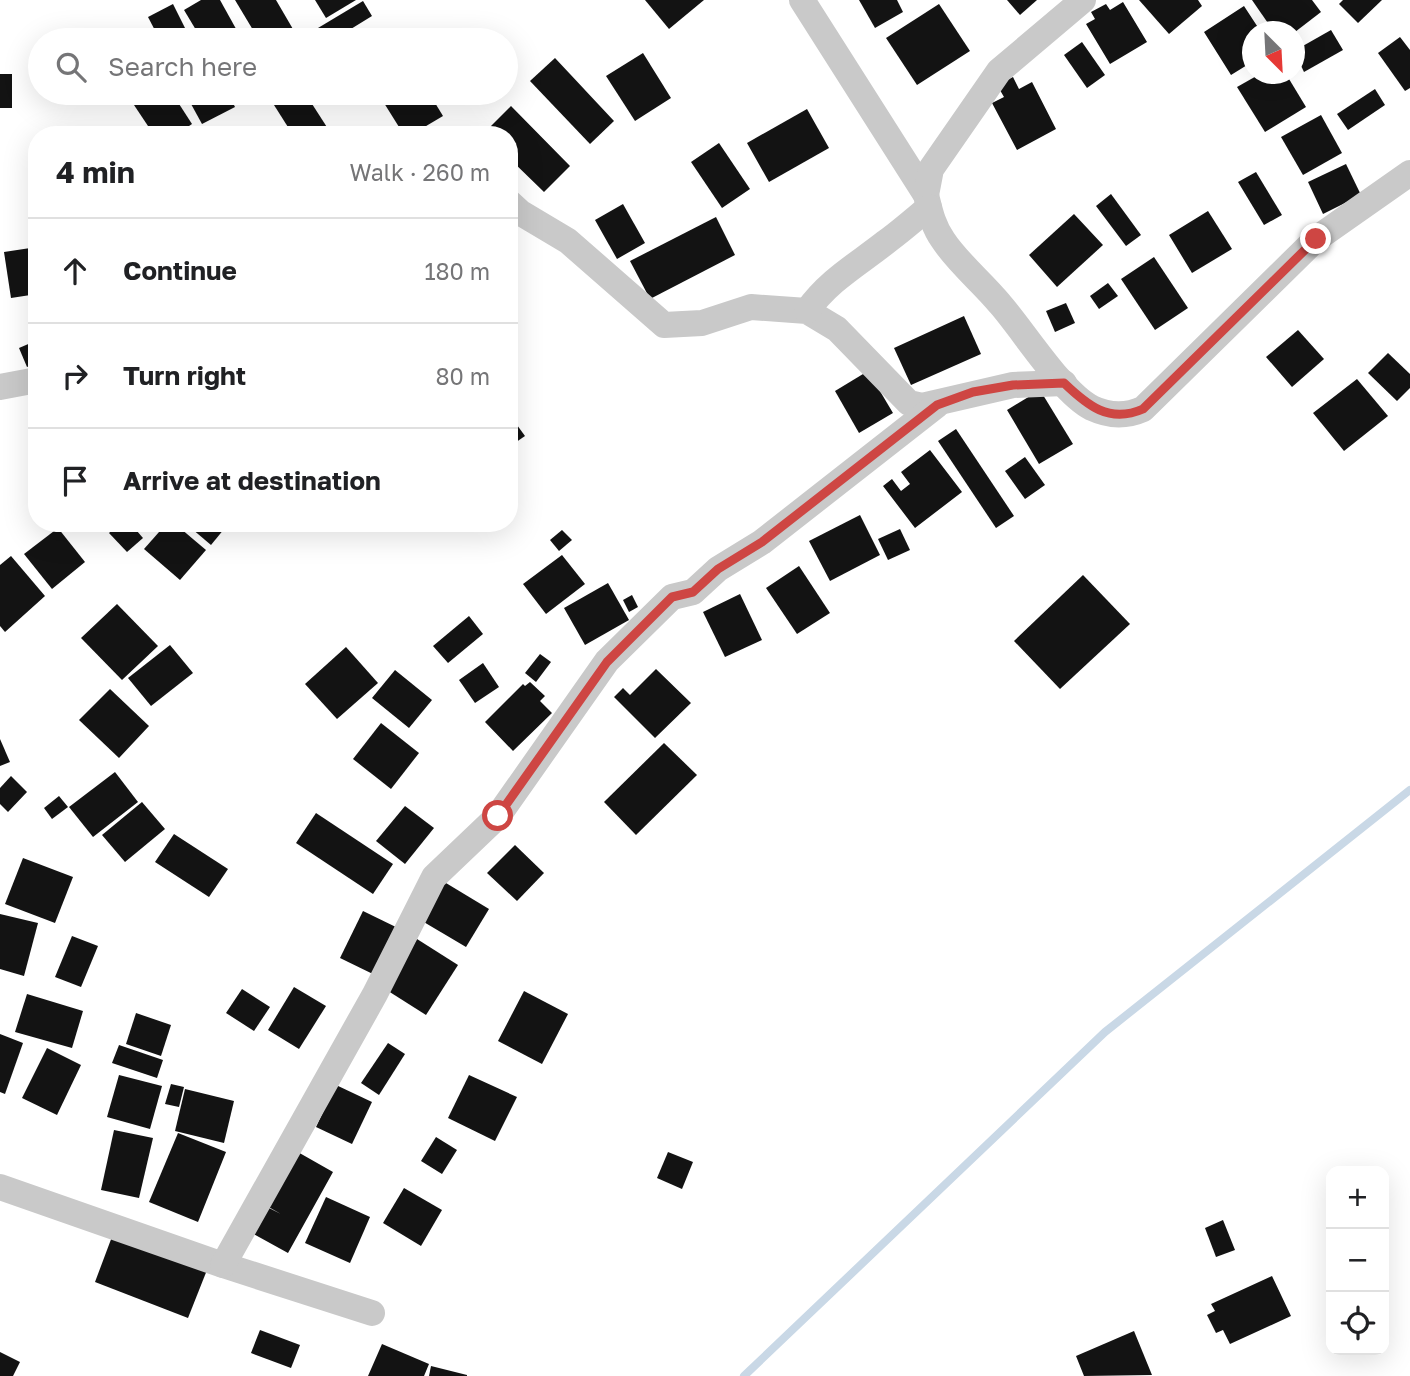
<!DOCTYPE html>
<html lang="en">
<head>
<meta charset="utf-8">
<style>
	:root { --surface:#fff; --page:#f6f6f6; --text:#202124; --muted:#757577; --line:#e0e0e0 }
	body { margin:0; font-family:"Golos Text",sans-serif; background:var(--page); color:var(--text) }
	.controls { position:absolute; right:21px; bottom:21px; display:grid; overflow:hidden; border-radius:14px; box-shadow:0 7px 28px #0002 }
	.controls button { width:63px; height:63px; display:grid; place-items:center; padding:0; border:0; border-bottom:2px solid var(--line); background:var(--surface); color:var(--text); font:35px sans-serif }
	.compass { position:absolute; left:1242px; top:21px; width:63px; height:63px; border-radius:50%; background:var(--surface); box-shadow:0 7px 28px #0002; rotate:156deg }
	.stop { position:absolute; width:21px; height:21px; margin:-16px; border:5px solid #ce4643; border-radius:50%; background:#fff }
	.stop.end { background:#ce4643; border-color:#fff; box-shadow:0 2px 7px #0008 }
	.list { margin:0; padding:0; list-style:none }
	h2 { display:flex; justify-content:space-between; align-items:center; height:91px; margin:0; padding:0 28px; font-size:30px }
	h2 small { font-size:23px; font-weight:400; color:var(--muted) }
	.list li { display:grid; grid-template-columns:46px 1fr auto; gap:21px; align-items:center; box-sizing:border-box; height:105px; padding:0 28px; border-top:2px solid var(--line) }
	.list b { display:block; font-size:26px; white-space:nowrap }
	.list em { font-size:23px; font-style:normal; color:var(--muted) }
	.icon { flex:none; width:38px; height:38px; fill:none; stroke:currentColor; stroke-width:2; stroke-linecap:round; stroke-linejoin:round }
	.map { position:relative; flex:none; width:1410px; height:1376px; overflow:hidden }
	.search { position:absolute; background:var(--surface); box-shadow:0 7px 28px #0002; left:28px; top:28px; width:490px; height:77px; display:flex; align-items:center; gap:18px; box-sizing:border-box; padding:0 24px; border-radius:38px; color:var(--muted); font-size:26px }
	.panel { position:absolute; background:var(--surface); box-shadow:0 7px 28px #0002; left:28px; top:126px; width:490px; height:406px; border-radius:28px }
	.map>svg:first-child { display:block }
</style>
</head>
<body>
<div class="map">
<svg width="1410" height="1376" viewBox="0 0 1410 1376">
	<rect width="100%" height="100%" fill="#fff"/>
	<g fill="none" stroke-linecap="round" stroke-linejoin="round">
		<polyline stroke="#c9d8e6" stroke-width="8" points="744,1376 1105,1032 1410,790"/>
	</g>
	<g fill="#131313">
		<polygon points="201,0 220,0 240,36 233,40 202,40 184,10"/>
		<polygon points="235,0 276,0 297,36 290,40 259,40"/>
		<polygon points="315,0 356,0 326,18"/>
		<polygon points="645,0 704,0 669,29"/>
		<polygon points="859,0 897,0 903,12 875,28"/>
		<polygon points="1007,0 1037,0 1020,15"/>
		<polygon points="1139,0 1198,0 1202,6 1169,34"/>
		<polygon points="1252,0 1312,0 1321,12 1295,32 1274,32"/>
		<polygon points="1343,0 1382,0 1358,23 1339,4"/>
		<polygon points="363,1 372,16 333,40 298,40"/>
		<polygon points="1123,2 1147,42 1110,64 1086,24 1095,19 1091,12 1106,4 1110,10"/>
		<polygon points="173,4 191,40 160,40 148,17"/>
		<polygon points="939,4 970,51 917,85 886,38"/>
		<polygon points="1244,6 1261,32 1252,32 1252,62 1231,75 1204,32"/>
		<polygon points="1331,30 1343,50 1304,72 1294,51"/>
		<polygon points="1400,37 1410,50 1410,88 1405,91 1378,53"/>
		<polygon points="1082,42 1105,75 1087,88 1064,55"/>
		<polygon points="643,53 671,98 635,121 606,76"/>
		<polygon points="555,58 614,121 590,144 530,81"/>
		<rect x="0" y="74" width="12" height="34"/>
		<polygon points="1260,74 1286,74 1306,107 1265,132 1237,87"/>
		<polygon points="1013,77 1019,89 1032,82 1056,129 1017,150 992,103 1004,97 997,85"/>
		<polygon points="1375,89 1385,105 1348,130 1337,114"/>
		<polygon points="126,93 172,93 192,124 176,135 154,135"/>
		<polygon points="185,93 228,93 235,107 202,124"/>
		<polygon points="293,93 305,93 332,135 293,135 274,105"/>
		<polygon points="400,93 429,93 443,116 411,135 404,135 384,103"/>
		<polygon points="511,106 570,166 544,192 509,158 509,135 484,133"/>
		<polygon points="807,109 829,148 769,182 747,143"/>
		<polygon points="1321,115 1342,153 1303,175 1281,137"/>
		<polygon points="719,143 750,189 722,208 691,162"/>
		<polygon points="1346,164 1361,195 1323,214 1308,182"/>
		<polygon points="1256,172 1282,215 1264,225 1238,182"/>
		<polygon points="1111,194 1141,235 1126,246 1096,206"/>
		<polygon points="623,204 645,243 617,259 595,220"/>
		<polygon points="1208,211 1232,249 1192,273 1169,235"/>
		<polygon points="1074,214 1103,245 1057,287 1029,255"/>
		<polygon points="716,217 735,255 650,299 630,261"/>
		<polygon points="37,247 37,294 11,298 4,252"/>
		<polygon points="1154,257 1188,308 1155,330 1121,279"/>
		<polygon points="1108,283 1118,296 1099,309 1090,296"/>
		<polygon points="1066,303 1075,323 1055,332 1046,311"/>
		<polygon points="964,316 981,354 911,385 894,348"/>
		<polygon points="1298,330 1324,359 1292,387 1266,357"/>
		<polygon points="33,342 37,363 27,367 19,348"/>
		<polygon points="1388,353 1410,374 1410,388 1397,401 1368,373"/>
		<polygon points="868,371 893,413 859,433 835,391"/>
		<polygon points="1357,379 1388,416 1344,451 1313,413"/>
		<polygon points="1040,390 1073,444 1039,464 1007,410"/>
		<polygon points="509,414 525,436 509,447"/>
		<polygon points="956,429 1014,516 996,528 938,441"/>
		<polygon points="930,450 962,492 915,528 883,486 892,479 901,491 910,484 901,472"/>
		<polygon points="1025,457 1045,485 1025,499 1005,471"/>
		<polygon points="860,515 880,555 830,581 809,541"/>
		<polygon points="120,523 130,523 143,538 127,552 109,533"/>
		<polygon points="167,523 174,523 206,550 180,580 144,549"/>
		<polygon points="185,523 229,523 211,545"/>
		<polygon points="58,528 85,562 52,589 24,554"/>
		<polygon points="900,529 910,550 888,560 878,539"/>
		<polygon points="562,530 572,540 559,551 550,540"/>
		<polygon points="562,555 585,584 546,614 523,584"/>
		<polygon points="11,556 45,596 5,632 0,626 0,565"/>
		<polygon points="799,566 830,613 797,634 766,588"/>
		<polygon points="1083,575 1130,624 1060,689 1014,641"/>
		<polygon points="608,583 629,620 585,645 564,608"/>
		<polygon points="740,594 762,640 725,657 703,612"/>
		<polygon points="632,595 638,607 629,612 623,600"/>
		<polygon points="117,604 158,646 122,680 81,638"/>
		<polygon points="469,616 483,634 448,663 433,646"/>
		<polygon points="170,645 193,673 151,706 128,678"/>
		<polygon points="346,647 378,683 337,719 305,684"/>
		<polygon points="540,654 551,662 536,682 525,673"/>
		<polygon points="483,663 499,687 475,703 459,680"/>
		<polygon points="656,669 691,703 655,738 614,697 623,688 630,695"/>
		<polygon points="395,670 432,700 409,728 372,698"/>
		<polygon points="530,682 545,696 540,701 552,713 513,751 485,722 523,684 525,686"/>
		<polygon points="110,689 149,726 119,758 79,720"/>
		<polygon points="381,723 419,753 391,789 353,759"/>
		<polygon points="0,739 10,762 0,766"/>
		<polygon points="664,743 697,775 636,835 604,802"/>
		<polygon points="115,772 138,802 93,837 69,807"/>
		<polygon points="11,776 27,792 8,812 0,804 0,788"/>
		<polygon points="59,796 68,807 52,819 44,808"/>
		<polygon points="142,802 165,829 125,862 102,835"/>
		<polygon points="405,806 434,828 405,864 376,841"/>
		<polygon points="316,813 393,864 373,894 296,843"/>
		<polygon points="174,834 228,869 209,897 155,862"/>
		<polygon points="515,845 544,873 517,901 487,873"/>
		<polygon points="23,858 73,877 55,923 5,904"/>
		<polygon points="441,880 489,909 466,947 417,918"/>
		<polygon points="363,911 402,930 379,977 340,958"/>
		<polygon points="0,914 38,923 24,976 0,969"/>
		<polygon points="72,936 98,946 81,987 55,977"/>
		<polygon points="417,939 458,965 426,1015 385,989"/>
		<polygon points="294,987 326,1006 299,1049 268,1030"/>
		<polygon points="242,989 270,1007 254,1031 226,1013"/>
		<polygon points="524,991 568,1014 542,1064 498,1041"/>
		<polygon points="27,994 83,1011 72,1048 15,1032"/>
		<polygon points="136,1013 171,1025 161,1056 126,1044"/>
		<polygon points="0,1034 23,1043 5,1094 0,1092"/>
		<polygon points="388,1043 405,1054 379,1095 361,1083"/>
		<polygon points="119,1045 163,1060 157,1078 112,1063"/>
		<polygon points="47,1048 81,1065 57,1115 22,1098"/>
		<polygon points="119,1075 162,1086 150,1129 107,1117"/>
		<polygon points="469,1075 517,1097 495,1141 448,1118"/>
		<polygon points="171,1084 184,1087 179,1107 165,1104"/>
		<polygon points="336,1085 372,1102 352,1144 316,1127"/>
		<polygon points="185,1089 234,1101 224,1143 175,1131"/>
		<polygon points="114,1130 153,1138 139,1198 101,1190"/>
		<polygon points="178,1133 226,1152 198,1222 149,1202"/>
		<polygon points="436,1137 457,1150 442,1174 421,1161"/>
		<polygon points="296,1151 333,1172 288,1253 250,1232 265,1206 281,1214 265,1205"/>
		<polygon points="668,1152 693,1162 682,1189 657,1178"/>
		<polygon points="404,1188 442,1210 421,1246 383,1223"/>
		<polygon points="326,1197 370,1217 350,1263 305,1243"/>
		<polygon points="1223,1220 1235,1250 1216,1257 1205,1228"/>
		<polygon points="113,1234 207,1270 188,1318 95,1282"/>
		<polygon points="1272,1276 1291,1316 1230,1344 1223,1330 1216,1333 1207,1315 1215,1311 1211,1304"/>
		<polygon points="260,1330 300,1345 291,1368 251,1353"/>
		<polygon points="1134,1331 1152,1375 1084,1376 1076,1356"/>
		<polygon points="382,1344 429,1364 424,1376 368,1376"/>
		<polygon points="0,1352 20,1362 13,1376 0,1376"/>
		<polygon points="431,1366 467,1375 467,1376 429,1376"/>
	</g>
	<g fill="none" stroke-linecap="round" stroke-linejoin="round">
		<g stroke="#c9c9c9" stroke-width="26">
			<path d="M802,0L926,195C930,211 933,226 943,240C958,263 982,282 1000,304C1023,330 1062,393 1092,408C1109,416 1125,417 1143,409L1316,239L1410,173"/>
			<polyline points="926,195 931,169 999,71 1083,0"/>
			<polyline points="509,202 521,213 568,241 664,325 702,323 751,307 807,311 837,329 909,403 922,406 1013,385 1064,383"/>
			<path d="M807,311C829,280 857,265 886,242C901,231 915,219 929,207"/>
			<polyline points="0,387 37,380"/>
			<polyline points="0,1187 223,1265 372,1313"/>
			<polyline points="223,1265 375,994 434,877 498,816 607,661 672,597 693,592 718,569 762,542 937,405"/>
		</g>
	</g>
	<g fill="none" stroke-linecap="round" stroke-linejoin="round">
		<path stroke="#ce4643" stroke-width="9" d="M498,816L607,662L672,597L693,592L718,569L762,542L937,405L973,392L1013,385L1064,383C1087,405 1109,424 1143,409L1316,239"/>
	</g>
</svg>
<div class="controls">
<button>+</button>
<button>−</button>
<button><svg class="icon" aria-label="locate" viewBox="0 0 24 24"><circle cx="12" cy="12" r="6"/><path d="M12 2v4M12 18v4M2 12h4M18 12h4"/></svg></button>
</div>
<svg class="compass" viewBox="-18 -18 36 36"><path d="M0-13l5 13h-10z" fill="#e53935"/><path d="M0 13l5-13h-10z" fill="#757577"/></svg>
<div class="stop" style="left:498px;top:816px"></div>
<div class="stop end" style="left:1316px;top:239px"></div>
<div class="search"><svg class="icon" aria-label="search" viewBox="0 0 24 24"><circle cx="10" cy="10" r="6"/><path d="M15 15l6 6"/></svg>Search here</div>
<section class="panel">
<h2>4 min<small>Walk · 260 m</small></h2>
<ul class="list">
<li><svg class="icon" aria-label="ahead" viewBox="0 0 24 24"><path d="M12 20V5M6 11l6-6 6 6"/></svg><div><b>Continue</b></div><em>180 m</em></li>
<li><svg class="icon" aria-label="right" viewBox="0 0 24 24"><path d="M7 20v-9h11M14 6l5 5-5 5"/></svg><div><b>Turn right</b></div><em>80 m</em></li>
<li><svg class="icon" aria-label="arrive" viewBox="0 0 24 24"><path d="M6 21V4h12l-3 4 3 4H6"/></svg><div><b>Arrive at destination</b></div></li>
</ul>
</section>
</div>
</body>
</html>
